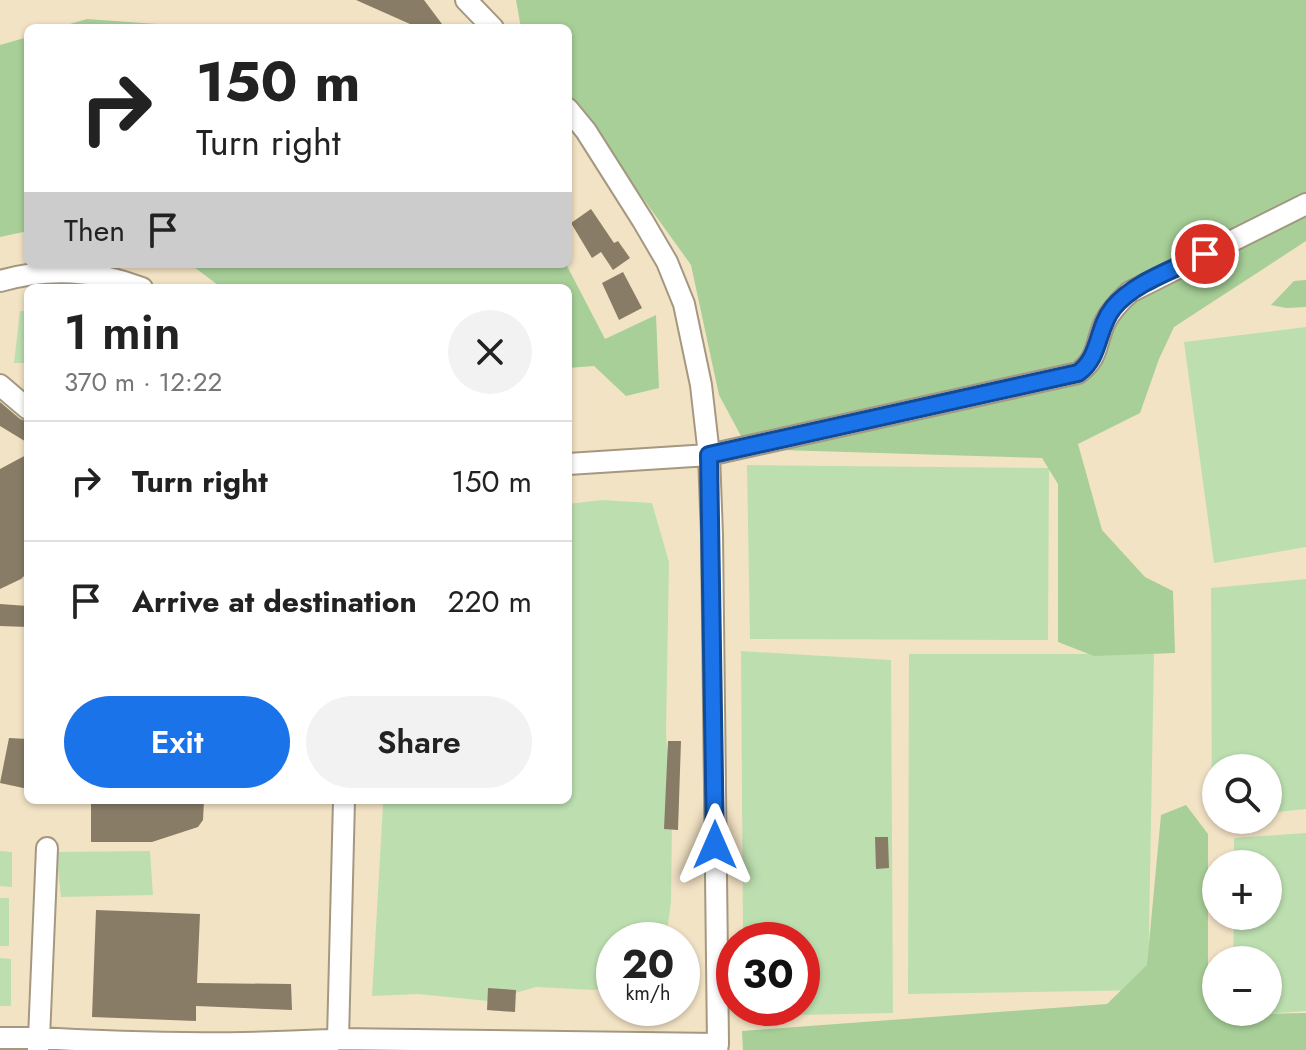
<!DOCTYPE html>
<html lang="en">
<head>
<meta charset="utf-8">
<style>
  body { margin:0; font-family:Jost,sans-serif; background:#f2f2f2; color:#222; height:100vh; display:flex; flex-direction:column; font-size:30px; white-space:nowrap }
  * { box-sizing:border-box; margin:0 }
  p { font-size:26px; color:#767676 }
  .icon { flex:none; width:44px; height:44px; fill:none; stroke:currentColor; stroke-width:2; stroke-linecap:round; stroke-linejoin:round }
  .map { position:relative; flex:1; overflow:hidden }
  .details { position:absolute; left:24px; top:284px; width:548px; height:520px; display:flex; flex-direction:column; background:#fff; border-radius:12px; box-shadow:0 2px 6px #0004 }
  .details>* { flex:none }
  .top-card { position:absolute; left:24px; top:24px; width:548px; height:244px; border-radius:12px; box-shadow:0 2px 6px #0004; background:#fff; color:#222; overflow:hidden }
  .buttons { position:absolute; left:1202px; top:754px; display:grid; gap:16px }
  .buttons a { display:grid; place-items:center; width:80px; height:80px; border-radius:50%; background:#fff; box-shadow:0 2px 6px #0004; font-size:40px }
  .speed { position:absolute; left:596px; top:922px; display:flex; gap:16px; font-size:40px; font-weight:700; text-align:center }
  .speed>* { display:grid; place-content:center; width:104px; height:104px; border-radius:50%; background:#fff; box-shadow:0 2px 6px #0004; line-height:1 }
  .speed small { font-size:20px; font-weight:400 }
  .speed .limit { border:12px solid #d22; background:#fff; color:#111 }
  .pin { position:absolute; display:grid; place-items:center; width:68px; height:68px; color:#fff; margin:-34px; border:4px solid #fff; border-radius:50%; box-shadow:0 2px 8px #0007 }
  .me { position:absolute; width:88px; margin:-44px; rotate:0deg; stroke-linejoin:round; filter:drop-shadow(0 0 6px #0008) }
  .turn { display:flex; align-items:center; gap:28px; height:168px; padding:0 40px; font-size:36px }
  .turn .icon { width:104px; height:104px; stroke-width:2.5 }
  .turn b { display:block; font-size:56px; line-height:68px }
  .then { display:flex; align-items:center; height:76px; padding:0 40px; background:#0003; gap:16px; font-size:30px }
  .round { display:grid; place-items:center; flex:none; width:84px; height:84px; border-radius:42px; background:#f2f2f2 }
  .overview { display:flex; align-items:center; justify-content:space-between; height:136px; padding:0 40px }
  h1 { font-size:48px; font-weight:600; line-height:60px }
  .primary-button { display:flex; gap:16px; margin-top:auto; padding:16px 40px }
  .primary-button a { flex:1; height:92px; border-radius:48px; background:#1a73e8; color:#fff; font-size:32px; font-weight:600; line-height:92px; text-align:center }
  .primary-button a+a { background:#f2f2f2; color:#222 }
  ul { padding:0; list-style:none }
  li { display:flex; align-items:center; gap:24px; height:120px; padding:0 40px; border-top:2px solid #e0e0e0 }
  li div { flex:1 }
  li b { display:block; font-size:30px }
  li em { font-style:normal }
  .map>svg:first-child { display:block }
</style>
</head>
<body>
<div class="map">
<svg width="1306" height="1050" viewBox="0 0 1306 1050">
  <rect width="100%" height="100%" fill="#fbeed6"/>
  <!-- built -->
  <path fill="#f3e3c5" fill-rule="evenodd" d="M 0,0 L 1306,0 L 1306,1050 L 0,1050 ZM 28,28 L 568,28 L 568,264 L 28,264 ZM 28,288 L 568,288 L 568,800 L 28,800 ZM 1216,768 L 1268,768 L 1268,820 L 1216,820 ZM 1216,864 L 1268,864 L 1268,916 L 1216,916 ZM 614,940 L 682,940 L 682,1008 L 614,1008 ZM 734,940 L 802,940 L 802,1008 L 734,1008 ZM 1216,960 L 1268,960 L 1268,1012 L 1216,1012 Z"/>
  <!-- green -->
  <path fill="#bddfb0" d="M 20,311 L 28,311 L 28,363 L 14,363 Z
    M 1306,327 L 1306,547 L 1214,563 L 1184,342 Z
    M 747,465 L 1049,468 L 1048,640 L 750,639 Z
    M 602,500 L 652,503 L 669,562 L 666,733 L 672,822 L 671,902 L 666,940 L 614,940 L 614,986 L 594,990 L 536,987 L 488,1001 L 418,994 L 372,996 L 383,805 L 378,800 L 568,800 L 568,504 Z
    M 1306,579 L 1306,809 L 1268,813 L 1268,768 L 1216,768 L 1216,818 L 1212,819 L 1211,588 Z
    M 741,651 L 891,660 L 893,1013 L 744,1016 L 743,1008 L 802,1008 L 802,940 L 743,940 Z
    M 909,654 L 1154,654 L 1148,990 L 908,994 Z
    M 1306,833 L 1306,1011 L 1233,1016 L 1233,1012 L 1268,1012 L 1268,960 L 1233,960 L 1234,916 L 1268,916 L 1268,864 L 1234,864 L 1234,838 Z
    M 0,851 L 12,852 L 12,887 L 0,886 Z
    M 150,851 L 153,895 L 61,897 L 56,852 Z
    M 0,898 L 9,898 L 9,946 L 0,946 Z
    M 0,958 L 11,959 L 11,1006 L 0,1006 Z"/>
  <!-- forest -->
  <path fill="#a7cf97" d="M 516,0 L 1306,0 L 1306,241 L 1174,327 L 1159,359 L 1140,413 L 1078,444 L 1102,530 L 1145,577 L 1173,591 L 1175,653 L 1094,656 L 1058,642 L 1058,484 L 1042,458 L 781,450 L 741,436 L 719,395 L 691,265 L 568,94 L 568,28 L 521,28 Z
    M 87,19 L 213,28 L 56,28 Z
    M 28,37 L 28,231 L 0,237 L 0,45 Z
    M 190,264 L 566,264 L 605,339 L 656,315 L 659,388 L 626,396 L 594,366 L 568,368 L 568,288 L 222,288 Z
    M 1306,280 L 1306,307 L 1286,308 L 1271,305 L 1294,281 Z
    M 1186,805 L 1208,834 L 1208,977 L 1216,998 L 1216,1012 L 1221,1012 L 1223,1015 L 1306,1013 L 1306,1050 L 743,1050 L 742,1031 L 1107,1004 L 1147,965 L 1161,815 Z"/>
  <!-- building -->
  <path fill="#887c66" d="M 356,0 L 424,0 L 445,28 L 413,28 L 410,24 Z
    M 591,209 L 614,243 L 618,241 L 630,258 L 613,270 L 601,252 L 592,258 L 571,223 Z
    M 623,272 L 642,308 L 619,320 L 602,283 Z
    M 0,402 L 20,419 L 28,422 L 28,443 L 0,426 Z
    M 28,454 L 28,572 L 21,579 L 0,589 L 0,469 Z
    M 0,604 L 28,606 L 28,627 L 0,626 Z
    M 9,738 L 28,739 L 28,789 L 0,783 Z
    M 668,741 L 681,741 L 678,830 L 664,829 Z
    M 91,800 L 204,800 L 203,820 L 198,827 L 152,842 L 91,842 Z
    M 875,837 L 888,837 L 889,868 L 876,869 Z
    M 96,910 L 200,914 L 197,983 L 291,984 L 292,1010 L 196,1006 L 196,1021 L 92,1017 Z
    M 488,988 L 516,990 L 515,1012 L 487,1010 Z"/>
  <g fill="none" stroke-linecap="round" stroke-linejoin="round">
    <!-- minor casing -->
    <g stroke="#a49881" stroke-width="24">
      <path id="minor" d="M 466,0 L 493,28
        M 568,109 L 586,131 L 643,221 L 667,262 L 684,304 L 701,385 L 709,455 L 712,535 L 718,1044
        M 0,281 C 50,267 94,270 142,288
        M 0,385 L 28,409
        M 568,464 L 709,455 L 1078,373 C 1099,358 1095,344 1105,322 C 1111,310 1120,301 1130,292 L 1306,204
        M 0,1038 L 39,1038 L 47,848
        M 338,1039 L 344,800
        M 38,1050 L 39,1038 C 136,1044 232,1045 329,1040
        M 328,1050 L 329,1040 L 338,1039 L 718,1044 L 717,1050"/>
    </g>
    <!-- minor -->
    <use href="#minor" stroke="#fff" stroke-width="20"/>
  </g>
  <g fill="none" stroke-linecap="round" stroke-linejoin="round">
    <!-- route casing -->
    <g stroke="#114b97" stroke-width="20">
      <path id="route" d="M 715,845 L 709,455 L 1078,373 C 1101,357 1096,329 1113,308 C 1134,282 1176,269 1205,254"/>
    </g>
    <!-- route -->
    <use href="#route" stroke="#1a73e8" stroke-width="14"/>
  </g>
</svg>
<div class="buttons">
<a><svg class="icon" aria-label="search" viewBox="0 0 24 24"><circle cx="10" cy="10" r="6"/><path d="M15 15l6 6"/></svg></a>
<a>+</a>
<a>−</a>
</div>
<div class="speed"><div>20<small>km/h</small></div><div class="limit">30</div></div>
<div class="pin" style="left:1205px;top:254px;background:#d93025"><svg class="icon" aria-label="arrive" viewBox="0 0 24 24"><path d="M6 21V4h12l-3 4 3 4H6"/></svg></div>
<svg class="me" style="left:715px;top:845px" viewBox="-20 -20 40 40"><path d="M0-17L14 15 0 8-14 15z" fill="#1a73e8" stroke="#fff" stroke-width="4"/></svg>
<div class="top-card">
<div class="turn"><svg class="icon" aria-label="right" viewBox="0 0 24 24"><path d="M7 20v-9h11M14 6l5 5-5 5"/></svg><div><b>150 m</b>Turn right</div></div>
<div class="then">Then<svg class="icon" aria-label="arrive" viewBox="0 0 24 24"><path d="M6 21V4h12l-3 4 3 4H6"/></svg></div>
</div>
<section class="details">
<div class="overview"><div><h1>1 min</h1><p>370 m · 12:22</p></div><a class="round"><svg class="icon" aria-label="close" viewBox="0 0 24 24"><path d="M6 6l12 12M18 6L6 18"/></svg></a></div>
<ul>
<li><svg class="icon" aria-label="right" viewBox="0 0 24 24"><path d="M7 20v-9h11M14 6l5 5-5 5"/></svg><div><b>Turn right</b></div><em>150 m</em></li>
<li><svg class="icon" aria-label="arrive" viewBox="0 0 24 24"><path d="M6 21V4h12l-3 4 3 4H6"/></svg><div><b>Arrive at destination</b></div><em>220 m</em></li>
</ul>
<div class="primary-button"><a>Exit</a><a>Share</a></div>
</section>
</div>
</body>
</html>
